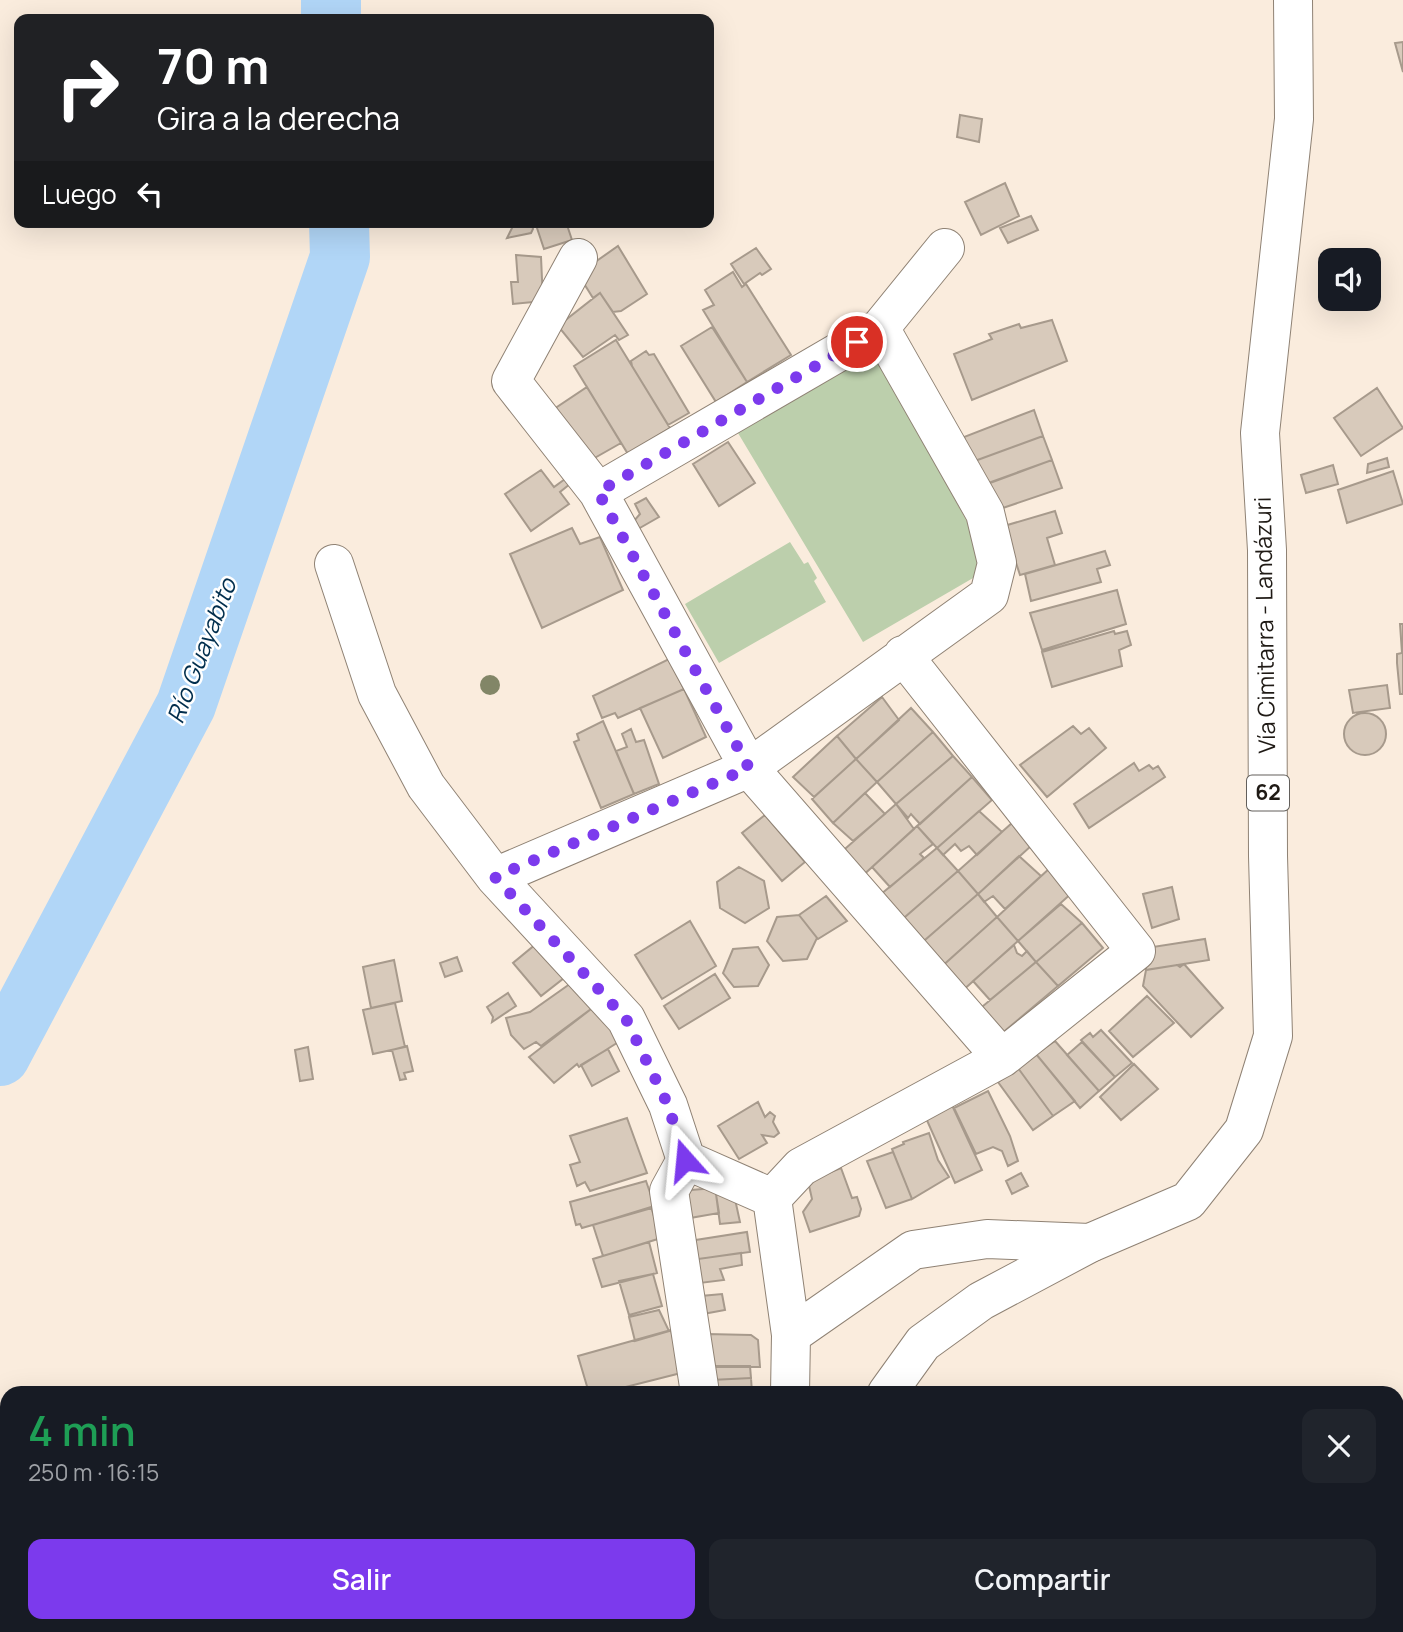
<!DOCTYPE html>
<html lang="es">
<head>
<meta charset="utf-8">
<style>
  body { margin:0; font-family:Manrope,sans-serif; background:#20242c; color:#f1f3f6; height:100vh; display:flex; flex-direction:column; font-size:26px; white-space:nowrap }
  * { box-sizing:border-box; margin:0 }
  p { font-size:23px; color:#9ea1a6 }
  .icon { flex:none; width:38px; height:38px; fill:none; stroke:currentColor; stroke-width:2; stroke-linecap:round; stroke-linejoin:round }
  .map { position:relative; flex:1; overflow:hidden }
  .sheet { position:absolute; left:0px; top:1386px; width:1404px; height:247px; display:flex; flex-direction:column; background:#171b24; border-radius:21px 21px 0 0; box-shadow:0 7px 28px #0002 }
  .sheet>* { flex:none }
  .top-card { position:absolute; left:14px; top:14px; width:700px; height:214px; border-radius:14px; box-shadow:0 7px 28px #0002; background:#202124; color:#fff; overflow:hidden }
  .tools { position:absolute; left:1318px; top:248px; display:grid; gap:14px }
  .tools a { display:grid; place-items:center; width:63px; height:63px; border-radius:14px; background:#171b24; box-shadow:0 7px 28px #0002; font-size:35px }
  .pin { position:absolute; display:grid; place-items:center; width:60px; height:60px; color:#fff; margin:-30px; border:4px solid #fff; border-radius:50%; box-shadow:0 2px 7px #0007 }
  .me { position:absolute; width:77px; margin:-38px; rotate:342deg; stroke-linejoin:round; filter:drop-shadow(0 0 5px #0008) }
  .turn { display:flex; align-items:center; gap:24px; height:147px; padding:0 28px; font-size:32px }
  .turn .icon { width:91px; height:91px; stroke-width:2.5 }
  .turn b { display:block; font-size:49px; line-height:60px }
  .then { display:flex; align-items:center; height:66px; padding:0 28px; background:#0003; gap:14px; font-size:26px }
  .round { display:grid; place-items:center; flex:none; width:74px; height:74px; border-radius:14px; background:#20242c }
  .overview { display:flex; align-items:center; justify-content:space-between; height:119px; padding:0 28px }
  h1 { font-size:42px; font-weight:600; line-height:52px; color:#1e9e55 }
  .cta { display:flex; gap:14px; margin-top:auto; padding:14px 28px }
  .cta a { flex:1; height:80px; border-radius:14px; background:#7c3aed; color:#fff; font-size:28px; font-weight:600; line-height:80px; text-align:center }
  .cta a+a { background:#20242c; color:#f1f3f6 }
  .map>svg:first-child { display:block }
</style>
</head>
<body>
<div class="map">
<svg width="1403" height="1632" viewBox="0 0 1403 1632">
  <rect width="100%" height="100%" fill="#faecdd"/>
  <!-- green -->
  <path fill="#bccfac" d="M 873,350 L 992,567 L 863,642 L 735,428 Z
    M 790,542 L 804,564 L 808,562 L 817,578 L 814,581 L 826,602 L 719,663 L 685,604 Z"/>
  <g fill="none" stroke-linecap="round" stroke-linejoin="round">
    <!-- river -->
    <path stroke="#b1d6f7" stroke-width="60" d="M 331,0 L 331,19
      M 0,1056 L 186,705 L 340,257 L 339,222"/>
  </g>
  <!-- building -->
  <path fill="#d8cabb" stroke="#a79a8c" stroke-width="2" d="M 1403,42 L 1403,72 L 1395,43 Z
    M 960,115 L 982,119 L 979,142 L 957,137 Z
    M 1005,183 L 1019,216 L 981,235 L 965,202 Z
    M 1031,216 L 1038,230 L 1008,243 L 1000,228 Z
    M 496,222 L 531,222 L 533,229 L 531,233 L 507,238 L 513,226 L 497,227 Z
    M 535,222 L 566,222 L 572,240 L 544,249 Z
    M 618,246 L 647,294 L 621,311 L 613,312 L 600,293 L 593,298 L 578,274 Z
    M 756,248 L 771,269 L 762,275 L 760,273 L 744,284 L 731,264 Z
    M 516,255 L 541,257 L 543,301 L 513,304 L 511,282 L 518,282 Z
    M 733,272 L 742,287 L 746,284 L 791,355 L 747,382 L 703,310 L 714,305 L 705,290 Z
    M 600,293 L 628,335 L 619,340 L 615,335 L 583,357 L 558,326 Z
    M 1052,320 L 1067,361 L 972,400 L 954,354 L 992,339 L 989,334 L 1019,324 L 1021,328 Z
    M 712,327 L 747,382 L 716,402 L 681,346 Z
    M 616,340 L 670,428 L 628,454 L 574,366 Z
    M 646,351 L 649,355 L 654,354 L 689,413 L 668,425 L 632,366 L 631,361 Z
    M 587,387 L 621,443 L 591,460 L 554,409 Z
    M 1377,388 L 1403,428 L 1361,456 L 1334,418 Z
    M 1034,410 L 1043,436 L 972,462 L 964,437 Z
    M 1043,436 L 1052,460 L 982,486 L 972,462 Z
    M 728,442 L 755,483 L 719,506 L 693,464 Z
    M 1387,458 L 1389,467 L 1367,473 L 1368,464 Z
    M 1052,460 L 1062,488 L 997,510 L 988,483 Z
    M 1333,465 L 1338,484 L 1306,493 L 1301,475 Z
    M 541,470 L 554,487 L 565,479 L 570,484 L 560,492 L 569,504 L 531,531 L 505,494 Z
    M 1393,471 L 1403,504 L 1347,523 L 1338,490 Z
    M 646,498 L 659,517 L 638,529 L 633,522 L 640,514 L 635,504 Z
    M 1055,511 L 1062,533 L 1047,538 L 1055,565 L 1020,575 L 1004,526 Z
    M 572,528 L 580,544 L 600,537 L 623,590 L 542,628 L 510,554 Z
    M 1105,551 L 1110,565 L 1097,569 L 1101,582 L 1031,601 L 1025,574 Z
    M 1117,590 L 1126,624 L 1042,650 L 1030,613 Z
    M 1400,624 L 1403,624 L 1403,694 L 1400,694 L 1397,663 L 1397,654 L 1402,653 Z
    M 1114,631 L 1115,634 L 1127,631 L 1131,645 L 1119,650 L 1122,666 L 1052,687 L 1042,652 Z
    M 669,659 L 684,689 L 618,718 L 615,713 L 602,718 L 593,696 Z
    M 1387,685 L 1390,708 L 1353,713 L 1349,690 Z
    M 684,689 L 706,737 L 663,758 L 640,708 Z
    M 882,697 L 899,720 L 856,759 L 837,736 Z
    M 911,708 L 933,732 L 877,782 L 856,759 Z
    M1344 734a21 21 0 1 1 42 0a21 21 0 1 1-42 0Z
    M 603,721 L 634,794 L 601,808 L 574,742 L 579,740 L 577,734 Z
    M 1073,726 L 1081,734 L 1089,728 L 1106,748 L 1047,797 L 1020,765 Z
    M 631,729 L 636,742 L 644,740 L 659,784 L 634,794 L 616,751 L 627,747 L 622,734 Z
    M 933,732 L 953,756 L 896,804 L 877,782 Z
    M 837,736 L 856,759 L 814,797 L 793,777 Z
    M 953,756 L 972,777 L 920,824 L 911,814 L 908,818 L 896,804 Z
    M 856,759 L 877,782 L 833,823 L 812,799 Z
    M 1134,763 L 1139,771 L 1149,765 L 1153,769 L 1158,766 L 1165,777 L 1089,828 L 1074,804 Z
    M 972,777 L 992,800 L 937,848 L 917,826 Z
    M 865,793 L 885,814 L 853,841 L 833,823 Z
    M 896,804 L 914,829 L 860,878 L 838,855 Z
    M 979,811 L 1002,832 L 977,855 L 969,846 L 961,851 L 955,844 L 943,855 L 937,848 Z
    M 765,815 L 805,862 L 782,881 L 742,833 Z
    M 1012,823 L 1031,846 L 978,894 L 958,871 Z
    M 917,826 L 933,844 L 920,854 L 924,858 L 890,887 L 872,867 Z
    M 937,848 L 958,871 L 898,923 L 875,899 Z
    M 1019,856 L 1041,876 L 1005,909 L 993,896 L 984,902 L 978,894 Z
    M 739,867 L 764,881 L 769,908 L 745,923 L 720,908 L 717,882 Z
    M 1051,867 L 1073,892 L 1018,941 L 997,917 Z
    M 958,871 L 978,894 L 918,946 L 898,923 Z
    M 1172,887 L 1179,919 L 1152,928 L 1143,894 Z
    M 978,894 L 997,917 L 940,968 L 918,946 Z
    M 826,896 L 847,921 L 818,939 L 799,915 Z
    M 1061,904 L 1082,923 L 1036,962 L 1018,941 Z
    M 799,915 L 817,938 L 807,959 L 783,961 L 767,941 L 777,917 Z
    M 997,917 L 1018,941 L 961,992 L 940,968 Z
    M 690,921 L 716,966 L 662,999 L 635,955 Z
    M 1082,923 L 1103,948 L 1058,986 L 1036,962 Z
    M 1205,939 L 1209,960 L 1146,970 L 1146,948 Z
    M 536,944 L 564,978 L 541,996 L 513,963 Z
    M 1014,945 L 1017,953 L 1022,956 L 1027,951 L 1036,962 L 990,1000 L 973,981 Z
    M 758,947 L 769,965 L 758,986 L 734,987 L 723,973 L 733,949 Z
    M 457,957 L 462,971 L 445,977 L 440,963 Z
    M 394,960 L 402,1001 L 371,1008 L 363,967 Z
    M 1036,962 L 1058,986 L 1000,1035 L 977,1011 Z
    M 1184,964 L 1223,1008 L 1191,1037 L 1143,986 L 1146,970 L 1177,965 L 1180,967 Z
    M 715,974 L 730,998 L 679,1029 L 664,1006 Z
    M 574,981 L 595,1006 L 541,1046 L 536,1042 L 524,1049 L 511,1035 L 506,1018 L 530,1012 Z
    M 508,993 L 516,1006 L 492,1022 L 493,1017 L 487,1007 Z
    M 1147,996 L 1174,1023 L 1133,1057 L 1109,1031 Z
    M 395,1003 L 405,1047 L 373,1054 L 363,1010 Z
    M 595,1006 L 620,1041 L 579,1067 L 577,1064 L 554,1083 L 529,1057 Z
    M 1101,1030 L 1132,1063 L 1115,1077 L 1081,1040 L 1090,1033 L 1093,1037 Z
    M 1055,1041 L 1099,1091 L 1080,1108 L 1036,1054 Z
    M 1082,1042 L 1115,1077 L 1099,1091 L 1067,1055 Z
    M 407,1046 L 413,1071 L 404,1073 L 406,1079 L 400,1080 L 392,1050 Z
    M 308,1047 L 313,1079 L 300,1081 L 295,1050 Z
    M 608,1049 L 619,1071 L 592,1086 L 581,1065 Z
    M 1036,1054 L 1075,1101 L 1053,1116 L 1018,1068 Z
    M 1134,1064 L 1158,1089 L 1121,1120 L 1100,1097 Z
    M 1018,1068 L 1053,1116 L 1033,1130 L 998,1082 Z
    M 988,1091 L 1010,1136 L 1018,1161 L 1008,1166 L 1002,1151 L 993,1147 L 976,1154 L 954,1108 Z
    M 758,1102 L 765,1117 L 770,1112 L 775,1116 L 773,1122 L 779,1133 L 774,1137 L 762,1135 L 767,1143 L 739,1159 L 718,1126 Z
    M 951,1103 L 982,1170 L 955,1183 L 925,1116 Z
    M 627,1118 L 647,1173 L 590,1191 L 585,1182 L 577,1186 L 570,1165 L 580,1162 L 570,1136 Z
    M 929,1133 L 938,1160 L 949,1177 L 912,1199 L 892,1149 L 904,1144 L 903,1142 Z
    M 893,1152 L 912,1199 L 886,1208 L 867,1161 Z
    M 841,1168 L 852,1198 L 857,1197 L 861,1209 L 859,1216 L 810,1232 L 803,1212 L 812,1199 L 808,1181 Z
    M 1021,1173 L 1028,1186 L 1012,1194 L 1006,1181 Z
    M 646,1181 L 655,1207 L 582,1228 L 580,1224 L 576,1225 L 570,1202 Z
    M 715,1188 L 719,1213 L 690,1218 L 687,1197 L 691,1190 Z
    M 733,1190 L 740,1222 L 720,1224 L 716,1194 Z
    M 651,1207 L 661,1238 L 603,1256 L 593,1225 Z
    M 747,1232 L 750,1252 L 698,1259 L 683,1242 Z
    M 649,1242 L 657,1273 L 602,1287 L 593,1259 Z
    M 741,1253 L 742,1265 L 720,1269 L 724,1280 L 700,1283 L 698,1259 Z
    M 653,1274 L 662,1306 L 629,1315 L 619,1281 Z
    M 722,1294 L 725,1310 L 703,1314 L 701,1296 Z
    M 659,1310 L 669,1331 L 635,1341 L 629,1317 Z
    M 671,1330 L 681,1373 L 602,1393 L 589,1393 L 578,1356 Z
    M 707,1334 L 751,1335 L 758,1340 L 760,1367 L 708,1367 Z
    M 710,1366 L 750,1366 L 751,1378 L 711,1380 Z
    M 751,1378 L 752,1393 L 712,1393 L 711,1380 Z"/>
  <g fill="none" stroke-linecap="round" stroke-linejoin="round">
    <!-- minor casing -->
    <g stroke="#8f8274" stroke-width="40">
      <path id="minor" d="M 578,258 L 511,381 L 598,492 L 749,768 L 1002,1058
        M 598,492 L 880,328 L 945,248
        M 334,564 L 377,694 L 426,786 L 495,877 L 626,1019 L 668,1105 L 686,1160 L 669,1191 L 700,1393
        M 495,877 L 749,768 L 989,595 L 997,563 L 985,513 L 880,328
        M 686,1160 L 772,1198
        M 791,1335 L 772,1198 L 801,1167 L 1002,1058 L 1136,951 L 903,655
        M 790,1393 L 791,1335 L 913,1250 L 987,1239 L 1090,1243
        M 812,1626 L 818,1632"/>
    </g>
    <!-- major casing -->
    <g stroke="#8f8274" stroke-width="40">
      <path id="major" d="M 887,1393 L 923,1343 L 981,1301 L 1090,1243 L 1188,1201 L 1244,1130 L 1273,1036 L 1268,856 L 1267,550 L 1260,433 L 1294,119 L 1293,0
        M 837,1626 L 838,1632"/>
    </g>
    <!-- minor -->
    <use href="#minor" stroke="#fff" stroke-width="38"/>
    <!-- major -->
    <use href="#major" stroke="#fff" stroke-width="38"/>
  </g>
  <!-- trees -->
  <circle fill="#828667" cx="490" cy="685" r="10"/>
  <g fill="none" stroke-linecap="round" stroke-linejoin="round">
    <!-- route -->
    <path stroke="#7c3aed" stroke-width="12" stroke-dasharray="0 21.6" d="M 685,1160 L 668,1105 L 626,1019 L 495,877 L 749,768 L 598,492 L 857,342"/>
  </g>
  <g text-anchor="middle" stroke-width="5" stroke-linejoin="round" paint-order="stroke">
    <!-- shield labels -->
    <rect fill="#fff" stroke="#625f5b" stroke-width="2" x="1247" y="775.5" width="42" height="35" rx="5"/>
    <g font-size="21" font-weight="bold" fill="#1f1a15">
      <text x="1268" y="800">62</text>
    </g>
    <!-- street labels -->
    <g font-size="23" fill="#1f1a15" stroke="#fff">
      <text transform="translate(1265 625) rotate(-91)" y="8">Vía Cimitarra - Landázuri</text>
    </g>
    <!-- water labels -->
    <g font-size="24" font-style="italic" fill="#012e4d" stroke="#fff">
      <text transform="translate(202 651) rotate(-69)" y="8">Río Guayabito</text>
    </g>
  </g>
</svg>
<div class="tools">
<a><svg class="icon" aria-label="sound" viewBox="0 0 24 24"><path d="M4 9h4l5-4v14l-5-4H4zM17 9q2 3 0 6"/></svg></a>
</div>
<div class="pin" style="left:857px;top:342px;background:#d93025"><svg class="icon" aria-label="arrive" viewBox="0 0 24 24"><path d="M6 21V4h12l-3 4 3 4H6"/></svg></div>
<svg class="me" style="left:685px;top:1160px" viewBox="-20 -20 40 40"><path d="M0-17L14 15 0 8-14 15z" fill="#7c3aed" stroke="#fff" stroke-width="4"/></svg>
<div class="top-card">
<div class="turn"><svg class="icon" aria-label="right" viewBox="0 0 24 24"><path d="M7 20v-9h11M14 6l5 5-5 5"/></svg><div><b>70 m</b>Gira a la derecha</div></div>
<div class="then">Luego<svg class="icon" aria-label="left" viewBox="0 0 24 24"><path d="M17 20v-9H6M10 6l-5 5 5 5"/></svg></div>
</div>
<section class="sheet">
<div class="overview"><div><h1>4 min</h1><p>250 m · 16:15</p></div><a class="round"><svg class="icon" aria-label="close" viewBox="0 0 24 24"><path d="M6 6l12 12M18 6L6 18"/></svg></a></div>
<div class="cta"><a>Salir</a><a>Compartir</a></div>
</section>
</div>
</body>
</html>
